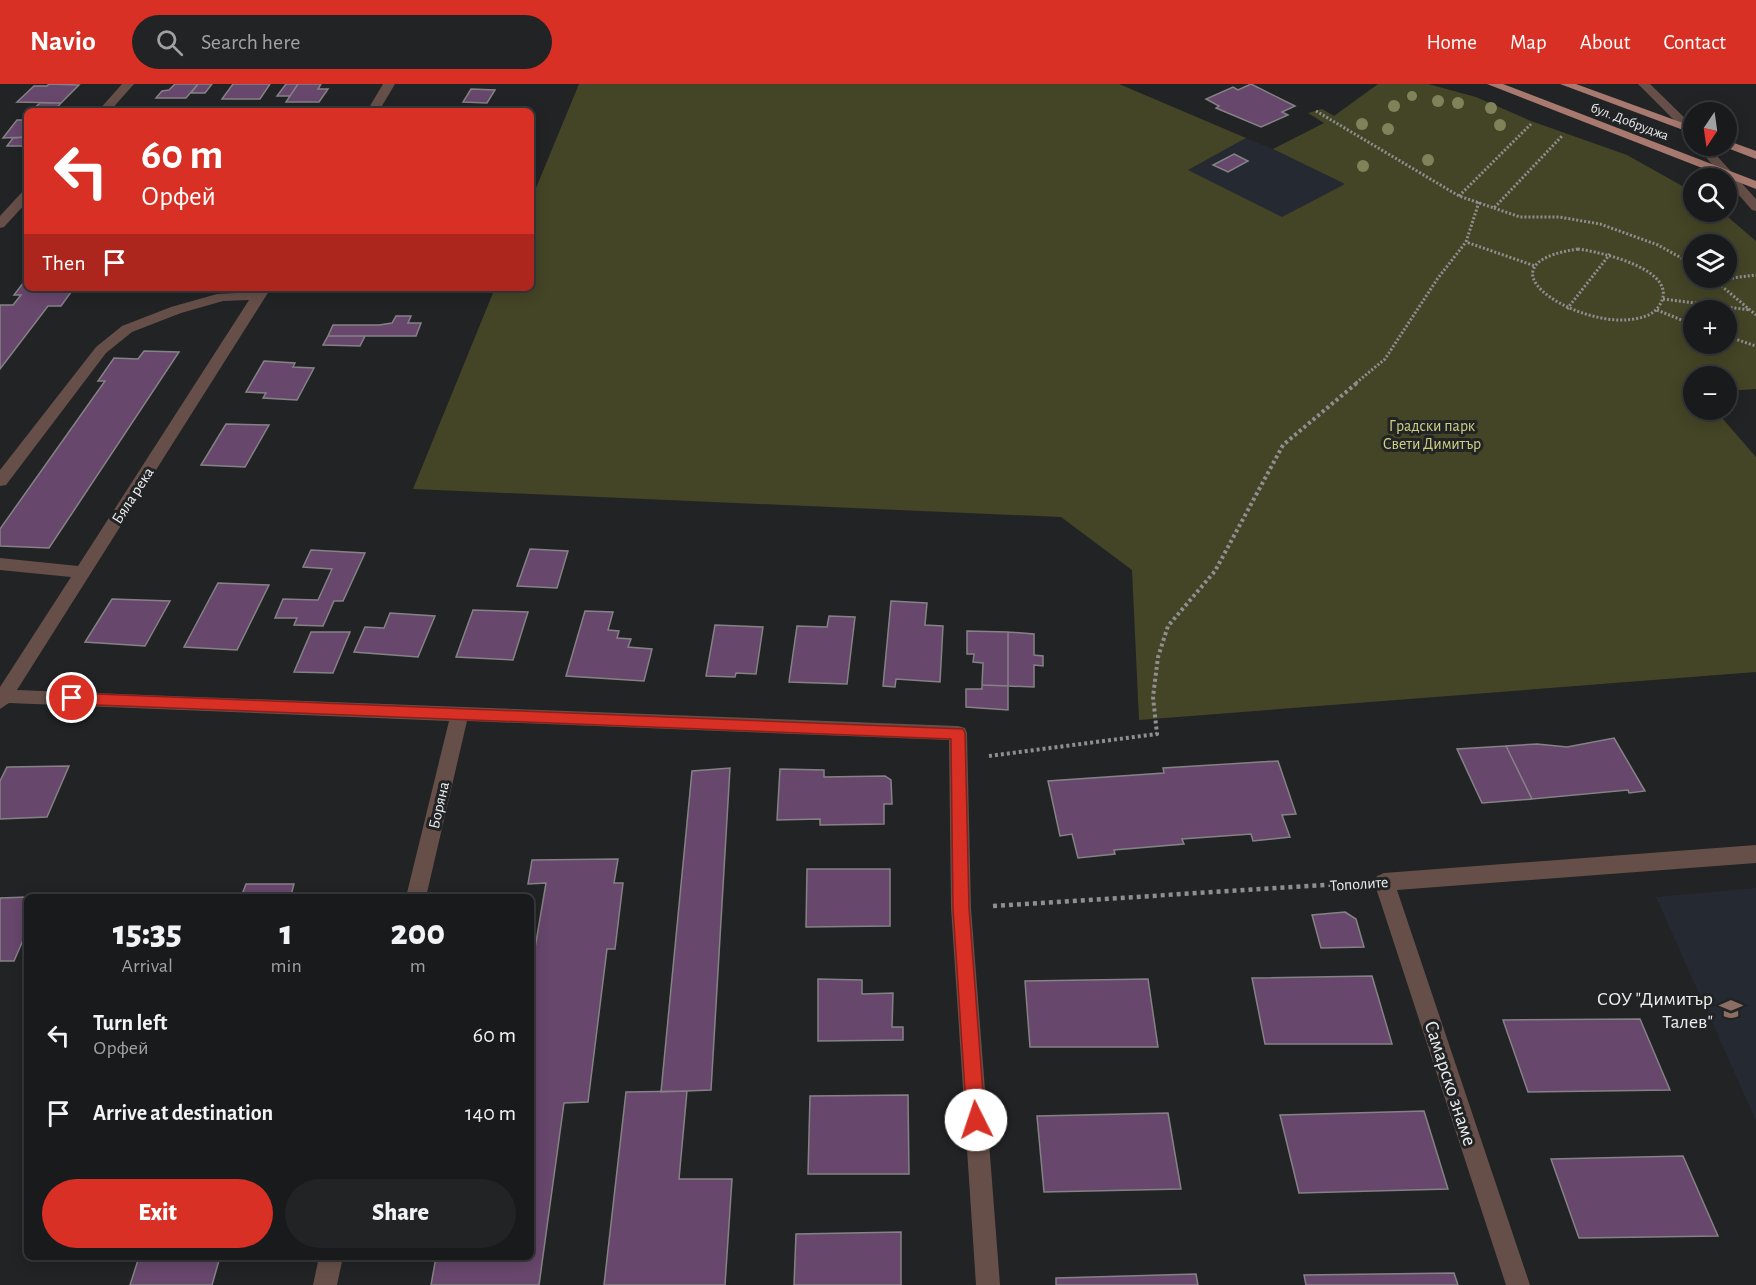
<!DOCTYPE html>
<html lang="en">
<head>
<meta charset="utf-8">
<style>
  body { margin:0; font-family:"Alegreya Sans",sans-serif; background:#222325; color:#f1f3f6; height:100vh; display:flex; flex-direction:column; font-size:22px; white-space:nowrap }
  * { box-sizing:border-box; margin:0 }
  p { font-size:20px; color:#9fa1a3 }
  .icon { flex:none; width:33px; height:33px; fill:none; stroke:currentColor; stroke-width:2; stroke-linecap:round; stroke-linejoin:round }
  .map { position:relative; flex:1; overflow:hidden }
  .drawer { position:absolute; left:24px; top:810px; width:510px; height:366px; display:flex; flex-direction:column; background:#191a1c; border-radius:9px; box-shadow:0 3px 15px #0003,0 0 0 2px #37383b }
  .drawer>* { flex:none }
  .top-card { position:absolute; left:24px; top:24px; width:510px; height:183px; border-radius:9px; box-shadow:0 3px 15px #0003,0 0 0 2px #37383b; background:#d93025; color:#fff; overflow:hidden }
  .needle { width:39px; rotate:193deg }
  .buttons { position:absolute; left:1683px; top:18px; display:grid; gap:12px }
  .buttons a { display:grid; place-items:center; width:54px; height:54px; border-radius:50%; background:#191a1c; box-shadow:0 3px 15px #0003,0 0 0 2px #37383b; font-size:30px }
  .pin { position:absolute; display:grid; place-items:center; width:51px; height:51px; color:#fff; margin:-26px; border:3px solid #fff; border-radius:50%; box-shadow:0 2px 6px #0007 }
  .me { position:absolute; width:66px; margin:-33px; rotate:356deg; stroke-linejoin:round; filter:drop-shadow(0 0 4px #0008) }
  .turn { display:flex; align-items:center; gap:21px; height:126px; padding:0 18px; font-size:27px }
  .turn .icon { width:78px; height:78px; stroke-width:2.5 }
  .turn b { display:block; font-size:42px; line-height:51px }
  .then { display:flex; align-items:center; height:57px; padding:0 18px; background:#0003; gap:12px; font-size:22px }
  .eta { display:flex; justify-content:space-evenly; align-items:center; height:102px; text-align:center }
  .eta b { font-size:36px; font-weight:800; line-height:42px }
  .cta { display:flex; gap:12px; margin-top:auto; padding:12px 18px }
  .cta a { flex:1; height:69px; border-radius:36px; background:#d93025; color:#fff; font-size:24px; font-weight:800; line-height:69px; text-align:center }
  .cta a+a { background:#222325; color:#f1f3f6 }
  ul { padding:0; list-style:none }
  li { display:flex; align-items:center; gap:18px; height:78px; padding:0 18px }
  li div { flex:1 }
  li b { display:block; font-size:22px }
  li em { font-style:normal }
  header { display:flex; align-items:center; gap:36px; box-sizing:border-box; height:84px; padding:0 30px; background:#d93025; color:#fff }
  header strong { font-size:28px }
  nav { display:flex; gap:33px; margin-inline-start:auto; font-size:21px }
  .search { width:420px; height:54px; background:#222325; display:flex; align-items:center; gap:15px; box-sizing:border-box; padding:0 21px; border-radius:33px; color:#9fa1a3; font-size:22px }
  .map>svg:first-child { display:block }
</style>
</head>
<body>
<header>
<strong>Navio</strong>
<div class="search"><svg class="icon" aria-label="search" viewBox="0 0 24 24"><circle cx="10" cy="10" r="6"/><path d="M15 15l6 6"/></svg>Search here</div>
<nav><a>Home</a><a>Map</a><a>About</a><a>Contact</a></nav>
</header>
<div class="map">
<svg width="1756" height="1201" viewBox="0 0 1756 1201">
  <rect width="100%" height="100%" fill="#212325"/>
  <!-- built -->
  <path fill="#252a32" d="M 1246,54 L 1273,65 L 1345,100 L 1283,134 L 1188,86 Z
    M 1756,804 L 1756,1037 L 1656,813 Z"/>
  <!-- green -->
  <path fill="#444526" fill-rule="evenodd" d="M 579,0 L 1119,0 L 1246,54 L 1188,86 L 1282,133 L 1345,100 L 1273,65 L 1324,39 L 1308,29 L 1322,25 L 1334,32 L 1378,0 L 1428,0 L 1476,13 L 1531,37 L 1627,71 L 1693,108 L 1694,128 L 1722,128 L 1756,157 L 1756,305 L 1727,307 L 1726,292 L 1694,292 L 1694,326 L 1715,326 L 1756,373 L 1756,588 L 1139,636 L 1132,486 L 1061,433 L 413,405 L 495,204 L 531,204 L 531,116 ZM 1726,160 L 1726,194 L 1694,194 L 1694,160 ZM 1694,226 L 1726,226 L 1726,260 L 1694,260 Z"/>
  <!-- building -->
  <path fill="#67476c" stroke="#858285" stroke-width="1.5" d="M 49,0 L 79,1 L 61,19 L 17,18 L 34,2 L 47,2 Z
    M 175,0 L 198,0 L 186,14 L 156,14 L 162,7 L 169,6 Z
    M 198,0 L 212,0 L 205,9 L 191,9 Z
    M 233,0 L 270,0 L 260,15 L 222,15 Z
    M 286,0 L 298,0 L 290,12 L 277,12 Z
    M 298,0 L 321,0 L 318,5 L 328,5 L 319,18 L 286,18 Z
    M 1251,0 L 1295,22 L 1282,28 L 1288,31 L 1261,43 L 1216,24 L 1219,22 L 1206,15 L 1233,3 L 1238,6 Z
    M 471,5 L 495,6 L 487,19 L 463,18 Z
    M 40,19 L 61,19 L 54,27 L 31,27 Z
    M 17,36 L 27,36 L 27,53 L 3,54 Z
    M 27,53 L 27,62 L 7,62 L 13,54 Z
    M 1234,70 L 1248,77 L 1228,88 L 1213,81 Z
    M 27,194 L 27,204 L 74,204 L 61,222 L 48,222 L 0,285 L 0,221 L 13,221 L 21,211 L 14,211 Z
    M 396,232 L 411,232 L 408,239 L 421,239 L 416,252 L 328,252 L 333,241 L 379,241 L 392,239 Z
    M 328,252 L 365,252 L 360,262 L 323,261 Z
    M 144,267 L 179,268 L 49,464 L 0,462 L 0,445 L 105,297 L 98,297 L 114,274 L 138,275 Z
    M 264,277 L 295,279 L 293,283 L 314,284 L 297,316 L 263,314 L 266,309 L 246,308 Z
    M 226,340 L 269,341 L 245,383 L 201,381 Z
    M 530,465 L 568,467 L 557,504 L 517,502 Z
    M 311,466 L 365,469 L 343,517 L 334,517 L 323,542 L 294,541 L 297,534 L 275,534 L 283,515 L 318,516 L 332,485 L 303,483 Z
    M 218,499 L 269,501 L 237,566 L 184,563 Z
    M 112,515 L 170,517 L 145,562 L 85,558 Z
    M 891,517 L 927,519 L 925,541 L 943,542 L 940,598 L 896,595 L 895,603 L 883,602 Z
    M 473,526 L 528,528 L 513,576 L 456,573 Z
    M 585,527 L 613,528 L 608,546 L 619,547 L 617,554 L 631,555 L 628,563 L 652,565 L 644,597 L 566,592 Z
    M 390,529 L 435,532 L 418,573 L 354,568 L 365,543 L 384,544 Z
    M 829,532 L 855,533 L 847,600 L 789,598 L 797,542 L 827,543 Z
    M 715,541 L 763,543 L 756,590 L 736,589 L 735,593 L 706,592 Z
    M 967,547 L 1008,548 L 1008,602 L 982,601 L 983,579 L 973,578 L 974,570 L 967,570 Z
    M 311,548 L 350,548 L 333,589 L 294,588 Z
    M 1008,548 L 1034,550 L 1034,571 L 1043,572 L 1043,582 L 1034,581 L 1034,603 L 1008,602 Z
    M 982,601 L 1008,602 L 1008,626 L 966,623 L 966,605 L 982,605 Z
    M 1614,654 L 1645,707 L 1629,709 L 1628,706 L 1532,715 L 1506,662 L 1537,660 L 1567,663 Z
    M 1506,662 L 1532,715 L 1482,719 L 1457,665 Z
    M 1278,677 L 1296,730 L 1282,731 L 1290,753 L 1253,757 L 1251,750 L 1182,755 L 1184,760 L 1114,766 L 1115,770 L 1078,774 L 1072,750 L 1060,752 L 1048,697 L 1164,689 L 1163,684 Z
    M 69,682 L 47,733 L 0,735 L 0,697 L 7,683 Z
    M 730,684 L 711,1006 L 661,1008 L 692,687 Z
    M 780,685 L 824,686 L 824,693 L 885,692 L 891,696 L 892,720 L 884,720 L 884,740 L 820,741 L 820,735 L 777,736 Z
    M 618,775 L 614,799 L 623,799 L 615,865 L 607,865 L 588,1018 L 564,1019 L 539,1201 L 431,1201 L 436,1173 L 531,1173 L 531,864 L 535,864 L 546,799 L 528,800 L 532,776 Z
    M 807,785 L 890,785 L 890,842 L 806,843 Z
    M 246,800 L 294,800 L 291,811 L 318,811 L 318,813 L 241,813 Z
    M 27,813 L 27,847 L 14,877 L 0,877 L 0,814 Z
    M 1345,828 L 1356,835 L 1364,863 L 1321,864 L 1312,831 Z
    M 1372,892 L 1392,960 L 1265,960 L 1252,894 Z
    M 818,895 L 862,896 L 862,910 L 893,909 L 892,943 L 903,943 L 903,956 L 818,957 Z
    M 1148,895 L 1158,963 L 1030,963 L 1025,897 Z
    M 1640,935 L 1670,1006 L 1528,1008 L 1503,936 Z
    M 687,1007 L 679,1095 L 732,1095 L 725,1201 L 604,1201 L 626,1008 Z
    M 908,1011 L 909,1090 L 808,1090 L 810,1012 Z
    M 1424,1027 L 1448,1105 L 1299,1109 L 1280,1031 Z
    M 1168,1029 L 1181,1105 L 1044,1108 L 1037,1032 Z
    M 1683,1072 L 1718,1152 L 1579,1154 L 1551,1075 Z
    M 901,1148 L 901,1201 L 794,1201 L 796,1150 Z
    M 139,1173 L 220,1173 L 212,1201 L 130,1201 Z
    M 1454,1189 L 1458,1201 L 1306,1201 L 1304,1191 Z
    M 1196,1190 L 1198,1201 L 1056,1201 L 1056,1194 Z"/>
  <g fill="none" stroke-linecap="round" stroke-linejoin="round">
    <!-- path-far2 -->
    <path stroke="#8e8f91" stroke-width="3" stroke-dasharray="2 2" stroke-linecap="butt" d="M 1316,27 L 1459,112 L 1494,124 L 1562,52
      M 1459,112 L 1531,40
      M 1479,118 L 1466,158 L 1535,182
      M 1494,124 L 1520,133 L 1559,133 L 1600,140 L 1658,161 L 1694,181
      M 1578,165 C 1600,168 1683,186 1659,222 C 1652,233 1637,235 1626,236 C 1570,239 1476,180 1578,165 Z
      M 1712,194 L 1756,231
      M 1716,196 L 1756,191
      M 1663,215 L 1750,226
      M 1567,225 L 1610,170
      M 1657,226 L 1694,241
      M 1726,252 L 1756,262
      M 1356,299 L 1385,275 L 1438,194 L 1466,158"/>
    <!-- path-far1 -->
    <path stroke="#8e8f91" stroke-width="4" stroke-dasharray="3 3" stroke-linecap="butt" d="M 989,672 L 1157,650 L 1153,613 L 1158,573 L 1168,542 L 1215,487 L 1283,361 L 1358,298"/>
    <!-- path -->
    <path stroke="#8e8f91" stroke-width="4.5" stroke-dasharray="4 4" stroke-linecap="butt" d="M 993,822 L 1356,799"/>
    <!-- minor -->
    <path fill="#664f49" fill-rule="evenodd" d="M 122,0 L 134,0 L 110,27 L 98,27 Z
      M 383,0 L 395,0 L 379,27 L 367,27 Z
      M 1638,0 L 1650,0 L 1694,43 L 1694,53 L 1690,52 Z
      M 1696,62 L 1708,62 L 1756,115 L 1756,127 L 1752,126 Z
      M 27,106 L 27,118 L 4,143 L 0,144 L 0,132 L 23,107 Z
      M 257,204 L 271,204 L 17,606 L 958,642 L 965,644 L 967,649 L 971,824 L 1000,1201 L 976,1201 L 951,824 L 949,656 L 467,637 L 426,813 L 406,813 L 449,637 L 9,619 L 0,625 L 0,603 L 71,493 L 0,486 L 0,474 L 78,482 L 249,216 L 223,217 L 181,229 L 132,248 L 106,269 L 6,401 L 0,402 L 0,386 L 96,263 L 122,242 L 171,223 L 217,210 L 255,208 Z
      M 1756,761 L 1756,779 L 1397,806 L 1530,1201 L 1506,1201 L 1374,798 L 1377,792 L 1384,789 Z
      M 319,1173 L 343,1173 L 337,1201 L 313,1201 Z"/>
    <!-- major -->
    <path fill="#a87a6f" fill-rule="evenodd" d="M 1487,0 L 1503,0 L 1756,97 L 1756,105 Z
      M 1560,0 L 1576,0 L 1694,43 L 1694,50 Z
      M 1726,56 L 1756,67 L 1756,75 L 1722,62 L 1726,62 Z"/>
  </g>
  <!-- trees -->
  <g fill="#808359">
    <circle cx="1412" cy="12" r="5"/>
    <circle cx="1438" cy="17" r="6"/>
    <circle cx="1458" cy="19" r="6"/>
    <circle cx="1394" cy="22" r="6"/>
    <circle cx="1491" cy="24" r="6"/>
    <circle cx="1362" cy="40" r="6"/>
    <circle cx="1500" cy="41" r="6"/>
    <circle cx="1388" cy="45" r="6"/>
    <circle cx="1428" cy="76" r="6"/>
    <circle cx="1363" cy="82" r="6"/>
  </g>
  <!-- route -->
  <path fill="#d93025" stroke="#8d1f18" stroke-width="1.5" d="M 72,609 L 963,645 L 965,649 L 969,824 L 985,1036 L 982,1042 L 976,1045 L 970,1042 L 967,1036 L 953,824 L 951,655 L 72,620 L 65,614 Z"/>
  <!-- icons -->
  <defs>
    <g id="school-bare" transform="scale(1.8)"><path d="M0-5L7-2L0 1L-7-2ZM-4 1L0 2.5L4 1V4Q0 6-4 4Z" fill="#8d6e63" stroke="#212325" stroke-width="2.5" paint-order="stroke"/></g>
  </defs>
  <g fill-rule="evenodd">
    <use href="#school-bare" x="1731" y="925"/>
  </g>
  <g text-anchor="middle" stroke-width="6" stroke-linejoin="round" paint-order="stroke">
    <!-- far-street labels -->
    <g font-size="14" fill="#ecedef" stroke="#212325">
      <text transform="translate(1630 37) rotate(21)" y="5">бул. Добруджа</text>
    </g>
    <!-- park labels -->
    <g font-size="16" fill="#ced283" stroke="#212325">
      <text x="1432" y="347">Градски парк<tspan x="1432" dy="18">Свети Димитър</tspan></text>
    </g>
    <!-- street labels -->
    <g font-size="16" fill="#ecedef" stroke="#212325">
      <text transform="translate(132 411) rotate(-57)" y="6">Бяла река</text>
      <text transform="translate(438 721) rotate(-77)" y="6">Боряна</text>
      <text transform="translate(1359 799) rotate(-4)" y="6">Тополите</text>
    </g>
    <!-- near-poi labels -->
    <g font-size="20" fill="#ecedef" stroke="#212325" text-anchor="end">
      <text x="1713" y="921">СОУ "Димитър<tspan x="1713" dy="23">Талев"</tspan></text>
    </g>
    <!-- near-street labels -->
    <g font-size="20" fill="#ecedef" stroke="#212325">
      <text transform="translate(1451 999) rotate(72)" y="7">Самарско знаме</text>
    </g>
  </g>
</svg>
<div class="buttons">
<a><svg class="needle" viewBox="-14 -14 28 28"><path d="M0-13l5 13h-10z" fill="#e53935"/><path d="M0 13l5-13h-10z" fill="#9fa1a3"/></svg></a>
<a><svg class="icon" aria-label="search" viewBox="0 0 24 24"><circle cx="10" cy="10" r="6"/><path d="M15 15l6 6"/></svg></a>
<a><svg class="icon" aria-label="layers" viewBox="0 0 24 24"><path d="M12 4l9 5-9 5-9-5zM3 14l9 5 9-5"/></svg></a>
<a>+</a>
<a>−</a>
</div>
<div class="pin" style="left:72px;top:614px;background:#d93025"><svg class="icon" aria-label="arrive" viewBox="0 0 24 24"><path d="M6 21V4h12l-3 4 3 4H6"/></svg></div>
<svg class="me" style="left:976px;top:1036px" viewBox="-20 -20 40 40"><circle r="19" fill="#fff"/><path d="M0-13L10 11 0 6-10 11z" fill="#d93025"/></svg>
<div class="top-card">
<div class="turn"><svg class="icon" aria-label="left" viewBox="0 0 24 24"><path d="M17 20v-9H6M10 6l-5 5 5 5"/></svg><div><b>60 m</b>Орфей</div></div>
<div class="then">Then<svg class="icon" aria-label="arrive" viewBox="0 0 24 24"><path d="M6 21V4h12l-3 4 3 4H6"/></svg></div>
</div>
<section class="drawer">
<div class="eta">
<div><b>15:35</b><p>Arrival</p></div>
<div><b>1</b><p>min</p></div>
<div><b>200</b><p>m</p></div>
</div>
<ul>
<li><svg class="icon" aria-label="left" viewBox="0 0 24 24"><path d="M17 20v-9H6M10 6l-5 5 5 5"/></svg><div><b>Turn left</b><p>Орфей</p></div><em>60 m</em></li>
<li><svg class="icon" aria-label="arrive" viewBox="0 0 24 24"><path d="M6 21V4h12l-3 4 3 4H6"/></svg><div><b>Arrive at destination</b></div><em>140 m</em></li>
</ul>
<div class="cta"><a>Exit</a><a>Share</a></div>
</section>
</div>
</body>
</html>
